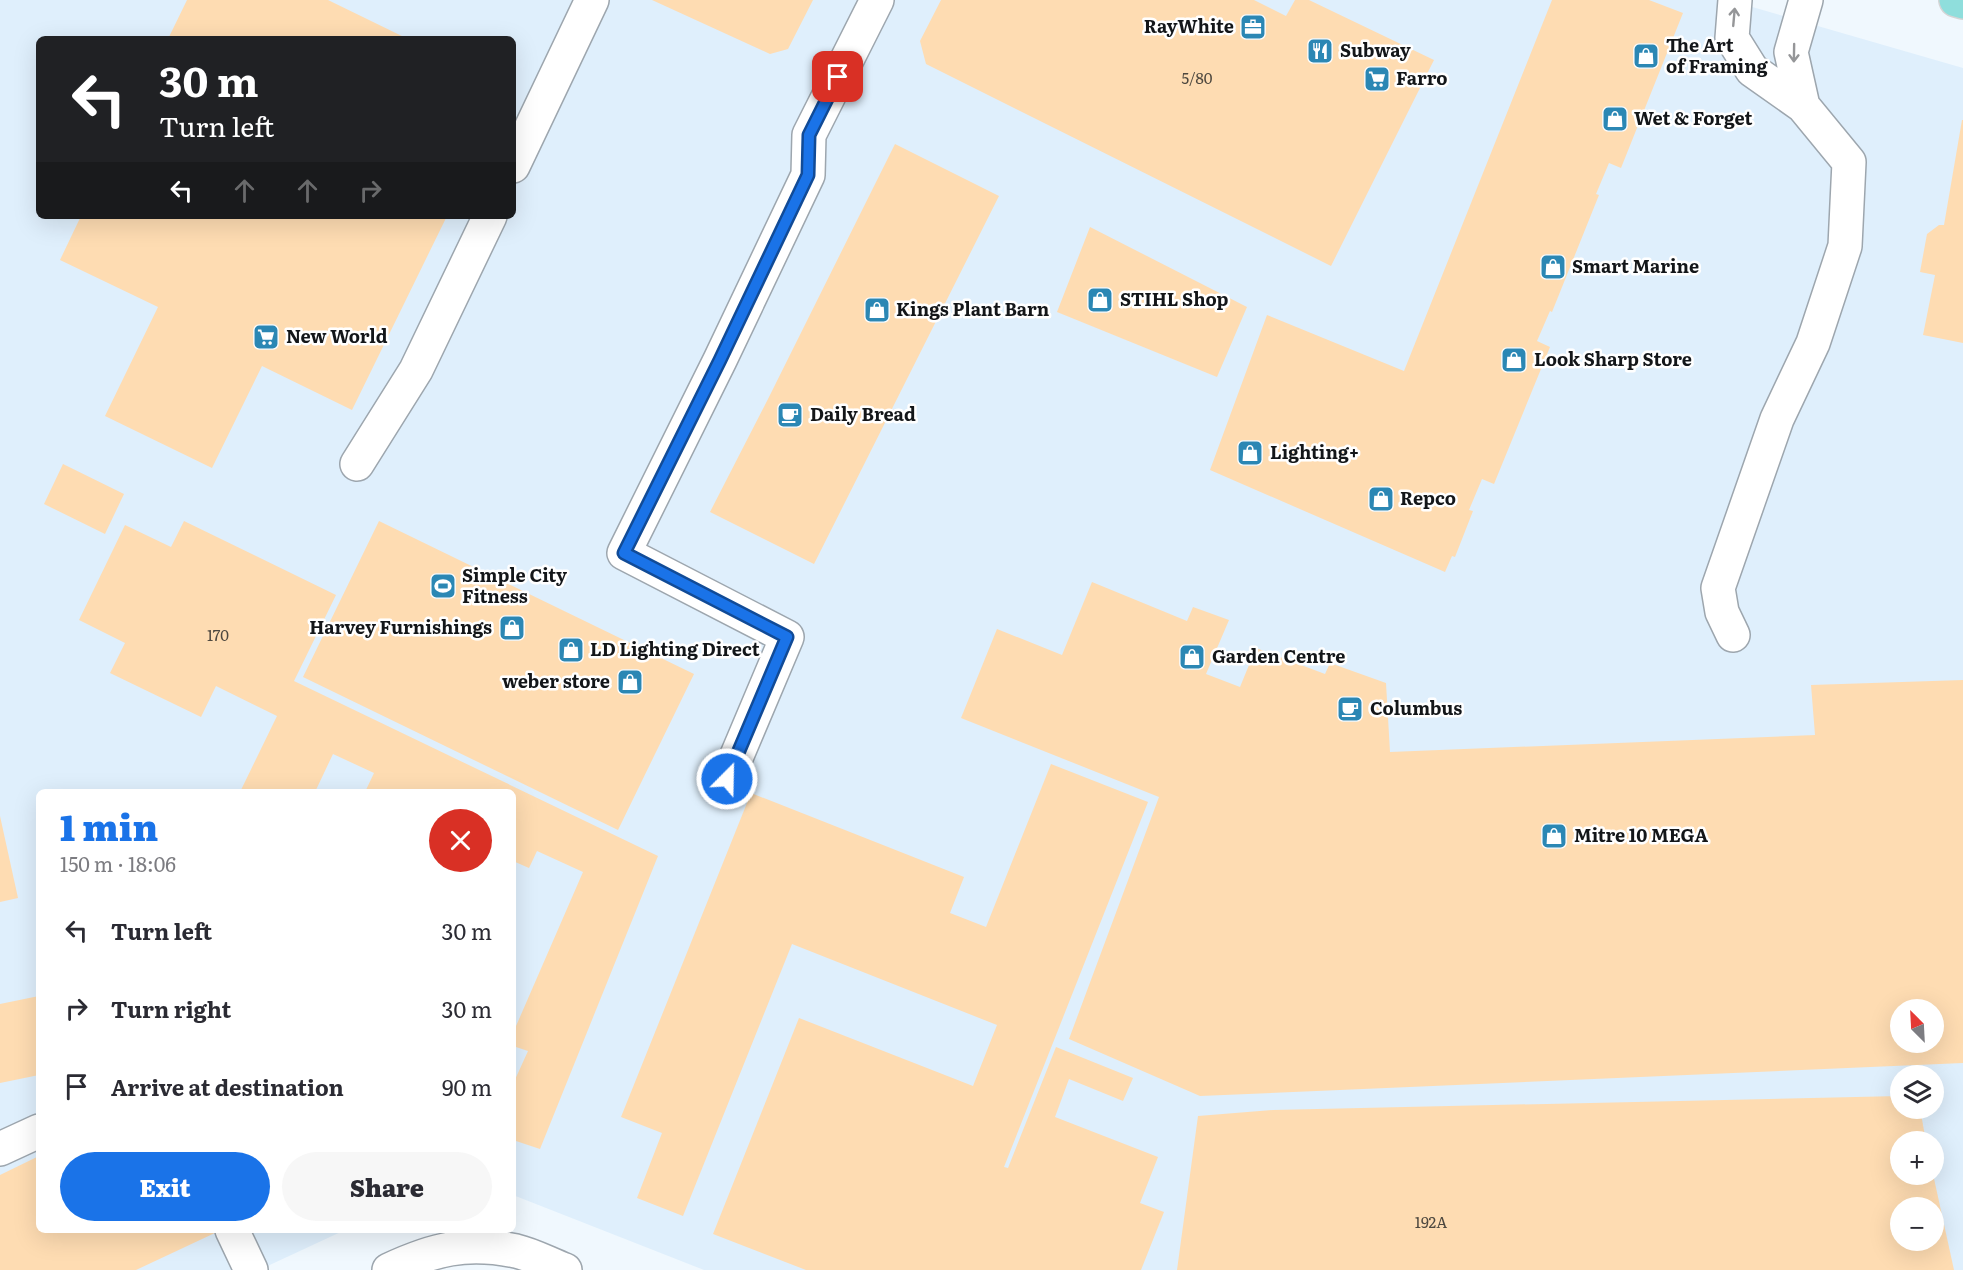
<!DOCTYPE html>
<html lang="en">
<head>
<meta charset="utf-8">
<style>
  body { margin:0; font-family:Literata,serif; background:#f7f7f7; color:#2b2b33; height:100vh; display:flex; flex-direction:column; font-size:22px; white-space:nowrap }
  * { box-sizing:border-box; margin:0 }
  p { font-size:20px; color:#7c7c81 }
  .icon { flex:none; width:33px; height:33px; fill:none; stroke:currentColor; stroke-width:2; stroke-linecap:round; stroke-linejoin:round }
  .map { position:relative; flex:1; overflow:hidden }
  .panel { position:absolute; left:36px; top:789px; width:480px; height:444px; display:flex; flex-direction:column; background:#fff; border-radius:9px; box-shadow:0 6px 24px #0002 }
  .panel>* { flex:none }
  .top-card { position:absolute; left:36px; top:36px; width:480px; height:183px; border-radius:9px; box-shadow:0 6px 24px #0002; background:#202124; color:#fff; overflow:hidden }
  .needle { width:39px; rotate:336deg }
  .tools { position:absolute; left:1890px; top:999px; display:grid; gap:12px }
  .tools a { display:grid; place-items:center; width:54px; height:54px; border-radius:50%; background:#fff; box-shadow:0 6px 24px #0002; font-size:30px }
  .pin { position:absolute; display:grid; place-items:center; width:51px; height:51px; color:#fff; margin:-26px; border-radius:12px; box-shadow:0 3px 9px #0006 }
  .me { position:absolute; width:66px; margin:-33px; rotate:23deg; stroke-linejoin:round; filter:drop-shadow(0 0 4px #0008) }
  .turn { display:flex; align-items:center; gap:21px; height:126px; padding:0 24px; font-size:27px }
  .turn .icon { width:78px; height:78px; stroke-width:2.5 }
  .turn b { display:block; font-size:42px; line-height:51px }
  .lanes { display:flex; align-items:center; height:57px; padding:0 24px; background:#0003; justify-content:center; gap:30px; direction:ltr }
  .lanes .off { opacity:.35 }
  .round { display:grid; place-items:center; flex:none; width:63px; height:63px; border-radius:32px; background:#f7f7f7 }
  .summary { display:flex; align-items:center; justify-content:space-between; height:102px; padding:0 24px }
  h1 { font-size:36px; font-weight:800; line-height:45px; color:#1a73e8 }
  .cta { display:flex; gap:12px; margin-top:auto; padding:12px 24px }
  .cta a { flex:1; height:69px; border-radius:36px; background:#1a73e8; color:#fff; font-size:24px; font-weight:800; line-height:69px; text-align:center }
  .cta a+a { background:#f7f7f7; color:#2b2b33 }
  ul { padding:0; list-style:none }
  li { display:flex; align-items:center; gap:18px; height:78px; padding:0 24px }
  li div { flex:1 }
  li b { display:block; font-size:22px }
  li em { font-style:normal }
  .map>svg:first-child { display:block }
</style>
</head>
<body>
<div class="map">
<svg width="1963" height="1270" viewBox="0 0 1963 1270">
  <rect width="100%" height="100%" fill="#f0f8fe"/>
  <!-- built -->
  <path fill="#dfeffc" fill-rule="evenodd" d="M 0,0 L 1728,0 L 1963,68 L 1963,1270 L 704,1270 L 513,1195 L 513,792 L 39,792 L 39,1230 L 345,1230 L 259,1270 L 0,1270 ZM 39,39 L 513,39 L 513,216 L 39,216 ZM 1900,1010 L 1934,1010 L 1934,1042 L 1900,1042 ZM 1900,1076 L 1934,1076 L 1934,1108 L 1900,1108 ZM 1900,1142 L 1934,1142 L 1934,1174 L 1900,1174 ZM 1900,1208 L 1934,1208 L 1934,1240 L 1900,1240 Z"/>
  <!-- building -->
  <path fill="#fedcb2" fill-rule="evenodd" d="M 187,0 L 328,0 L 408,39 L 168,39 Z
    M 652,0 L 813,0 L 788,49 L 770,54 Z
    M 941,0 L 1254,0 L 1286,16 L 1295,0 L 1309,0 L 1434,60 L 1331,266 L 926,64 L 920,41 Z
    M 1552,0 L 1649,0 L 1683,13 L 1621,168 L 1609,163 L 1596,194 L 1599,195 L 1552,312 L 1550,311 L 1537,341 L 1550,347 L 1494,484 L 1482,479 L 1469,510 L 1473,511 L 1455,557 L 1452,556 L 1445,572 L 1210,470 L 1267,315 L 1404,371 Z
    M 1962,120 L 1963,120 L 1963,343 L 1923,335 L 1935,275 L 1920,272 L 1927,234 L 1939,225 L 1944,225 Z
    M 895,144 L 999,196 L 814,564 L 710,512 L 769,397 Z
    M 81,216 L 447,216 L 352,410 L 262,366 L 212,468 L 105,416 L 158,307 L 60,260 Z
    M 1090,227 L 1247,307 L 1217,377 L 1057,312 Z
    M 63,464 L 124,494 L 105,534 L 44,504 Z
    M 184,521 L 336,595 L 294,681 L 658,856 L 540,1149 L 513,1140 L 513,1084 L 528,1051 L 513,1046 L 513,1033 L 583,872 L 537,851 L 529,868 L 513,861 L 513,792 L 365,792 L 374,773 L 333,754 L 315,792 L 240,792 L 277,716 L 216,686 L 201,717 L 110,673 L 125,643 L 79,620 L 125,525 L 171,547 Z
    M 379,521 L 694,674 L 618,830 L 303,677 Z
    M 1092,582 L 1187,621 L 1193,607 L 1229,620 L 1206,674 L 1240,687 L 1256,648 L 1325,674 L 1330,663 L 1386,683 L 1390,752 L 1815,735 L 1811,685 L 1963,680 L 1963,1063 L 1200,1096 L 1069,1039 L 1159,797 L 961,718 L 997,629 L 1062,655 ZM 1900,1010 L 1934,1010 L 1934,1042 L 1900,1042 Z
    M 1051,764 L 1148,802 L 1004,1167 L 1008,1168 L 1056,1047 L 1133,1078 L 1123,1101 L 1069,1079 L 1055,1117 L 1158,1157 L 1140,1203 L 1164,1212 L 1141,1270 L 806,1270 L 713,1234 L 799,1018 L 973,1086 L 997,1025 L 792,944 L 683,1216 L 637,1198 L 662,1133 L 621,1117 L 751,793 L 964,877 L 950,913 L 986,927 Z
    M 0,816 L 18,898 L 0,902 Z
    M 39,996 L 39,1075 L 0,1083 L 0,1004 Z
    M 1900,1096 L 1900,1108 L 1920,1108 L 1926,1142 L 1900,1142 L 1900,1174 L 1933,1174 L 1954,1270 L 1177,1270 L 1198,1116 L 1273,1110 ZM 1900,1208 L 1934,1208 L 1934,1240 L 1900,1240 Z
    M 39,1156 L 39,1230 L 216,1230 L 217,1232 L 136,1270 L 0,1270 L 0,1175 Z"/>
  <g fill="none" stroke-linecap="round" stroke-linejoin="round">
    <!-- minor casing -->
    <g stroke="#9da6ae" stroke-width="36">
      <path id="minor" d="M 1803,106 L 1791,52 L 1806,0
        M 513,166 L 592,0
        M 357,464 L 416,370 L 490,216
        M 1733,635 L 1722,612 L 1718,588 L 1777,419 L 1813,343 L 1845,246 L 1849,162 L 1803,106 L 1752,70 L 1732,38 L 1735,0
        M 727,779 L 787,637 L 624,553 L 720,360 L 808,175 L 809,135 L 877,0
        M 0,1149 L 39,1131
        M 232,1230 L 251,1270
        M 389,1270 C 434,1249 466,1241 516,1251 C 533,1255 549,1264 565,1270"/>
    </g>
    <!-- major casing -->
    <g stroke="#d5d5d6" stroke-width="36">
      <path id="major" d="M 1956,0 L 1963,2"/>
    </g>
    <!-- minor -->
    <use href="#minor" stroke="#fff" stroke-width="33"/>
    <!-- major -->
    <use href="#major" stroke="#8fdedc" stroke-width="33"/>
  </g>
  <!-- one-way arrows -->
  <defs><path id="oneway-shaft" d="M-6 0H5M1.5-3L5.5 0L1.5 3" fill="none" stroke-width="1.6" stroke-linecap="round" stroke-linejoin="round" transform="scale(1.5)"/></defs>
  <g stroke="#959698">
    <use href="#oneway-shaft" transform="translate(1734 17) rotate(-85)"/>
    <use href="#oneway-shaft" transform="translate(1794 53) rotate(91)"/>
  </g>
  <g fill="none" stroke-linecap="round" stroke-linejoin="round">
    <!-- route casing -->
    <g stroke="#114b97" stroke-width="15">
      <path id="route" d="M 727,779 L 787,637 L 624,553 L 720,360 L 808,175 L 809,135 L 838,77"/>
    </g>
    <!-- route -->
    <use href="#route" stroke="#1a73e8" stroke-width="10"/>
  </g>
  <!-- icons -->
  <defs>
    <g id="office-square" transform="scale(1.35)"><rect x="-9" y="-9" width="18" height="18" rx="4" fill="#2b87b4" stroke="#fff"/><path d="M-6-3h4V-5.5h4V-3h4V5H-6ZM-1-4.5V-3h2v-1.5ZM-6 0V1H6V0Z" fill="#fff"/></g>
    <g id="restaurant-square" transform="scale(1.35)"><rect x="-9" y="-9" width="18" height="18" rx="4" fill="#2b87b4" stroke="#fff"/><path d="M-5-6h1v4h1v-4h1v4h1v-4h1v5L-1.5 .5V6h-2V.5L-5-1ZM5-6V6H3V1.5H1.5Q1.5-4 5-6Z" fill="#fff"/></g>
    <g id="shop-square" transform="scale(1.35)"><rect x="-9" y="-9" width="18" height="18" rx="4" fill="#2b87b4" stroke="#fff"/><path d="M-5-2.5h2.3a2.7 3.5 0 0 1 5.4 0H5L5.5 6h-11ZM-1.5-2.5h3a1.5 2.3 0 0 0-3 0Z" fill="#fff"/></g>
    <g id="supermarket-square" transform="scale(1.35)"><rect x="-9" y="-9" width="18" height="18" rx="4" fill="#2b87b4" stroke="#fff"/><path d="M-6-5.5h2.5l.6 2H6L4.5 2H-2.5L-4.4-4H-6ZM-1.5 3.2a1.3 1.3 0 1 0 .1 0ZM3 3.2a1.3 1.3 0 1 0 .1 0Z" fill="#fff"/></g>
    <g id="cafe-square" transform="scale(1.35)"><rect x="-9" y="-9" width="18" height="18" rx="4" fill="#2b87b4" stroke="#fff"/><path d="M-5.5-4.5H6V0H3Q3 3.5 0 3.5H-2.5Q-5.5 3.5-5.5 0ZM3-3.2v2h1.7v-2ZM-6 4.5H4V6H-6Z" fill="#fff"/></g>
    <g id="stadium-square" transform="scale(1.35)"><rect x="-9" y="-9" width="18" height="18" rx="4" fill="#2b87b4" stroke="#fff"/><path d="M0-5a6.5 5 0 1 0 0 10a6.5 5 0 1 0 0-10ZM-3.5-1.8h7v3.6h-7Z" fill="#fff"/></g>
  </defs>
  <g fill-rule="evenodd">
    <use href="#office-square" x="1253" y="27"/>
    <use href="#restaurant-square" x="1320" y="51"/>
    <use href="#shop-square" x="1646" y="56"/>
    <use href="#supermarket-square" x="1377" y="79"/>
    <use href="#shop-square" x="1615" y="119"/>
    <use href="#shop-square" x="1553" y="267"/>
    <use href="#shop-square" x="1100" y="300"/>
    <use href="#shop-square" x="877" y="310"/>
    <use href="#supermarket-square" x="266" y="337"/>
    <use href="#shop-square" x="1514" y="360"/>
    <use href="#cafe-square" x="790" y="415"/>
    <use href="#shop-square" x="1250" y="453"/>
    <use href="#shop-square" x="1381" y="499"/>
    <use href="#stadium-square" x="443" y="586"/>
    <use href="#shop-square" x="512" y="628"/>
    <use href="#shop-square" x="571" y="650"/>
    <use href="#shop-square" x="1192" y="657"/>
    <use href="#shop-square" x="630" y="682"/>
    <use href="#cafe-square" x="1350" y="709"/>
    <use href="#shop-square" x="1554" y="836"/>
  </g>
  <g text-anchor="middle" stroke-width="5" stroke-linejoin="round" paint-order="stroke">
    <!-- number labels -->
    <g font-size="15" fill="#4e483f">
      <text x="1197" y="84">5/80</text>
      <text x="218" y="641">170</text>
      <text x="1431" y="1228">192A</text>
    </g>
    <!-- poi labels -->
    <g font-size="18" font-weight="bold" fill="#131619" stroke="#fff" text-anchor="start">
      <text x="1234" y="33" text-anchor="end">RayWhite</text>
      <text x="1666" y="52">The Art<tspan x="1666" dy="21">of Framing</tspan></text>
      <text x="1340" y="57">Subway</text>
      <text x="1396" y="85">Farro</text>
      <text x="1634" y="125">Wet &amp; Forget</text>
      <text x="1572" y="273">Smart Marine</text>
      <text x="1120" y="306">STIHL Shop</text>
      <text x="896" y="316">Kings Plant Barn</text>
      <text x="286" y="343">New World</text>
      <text x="1534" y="366">Look Sharp Store</text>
      <text x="810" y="421">Daily Bread</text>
      <text x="1270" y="459">Lighting+</text>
      <text x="1400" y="505">Repco</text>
      <text x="462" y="582">Simple City<tspan x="462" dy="21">Fitness</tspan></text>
      <text x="492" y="634" text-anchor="end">Harvey Furnishings</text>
      <text x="590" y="656">LD Lighting Direct</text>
      <text x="1212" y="663">Garden Centre</text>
      <text x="610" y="688" text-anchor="end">weber store</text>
      <text x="1370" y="715">Columbus</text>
      <text x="1574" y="842">Mitre 10 MEGA</text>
    </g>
  </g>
</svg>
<div class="tools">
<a><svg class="needle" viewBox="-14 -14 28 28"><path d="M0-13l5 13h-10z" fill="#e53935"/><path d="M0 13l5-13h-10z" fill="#7c7c81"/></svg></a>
<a><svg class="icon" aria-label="layers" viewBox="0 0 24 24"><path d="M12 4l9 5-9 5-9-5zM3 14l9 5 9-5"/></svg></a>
<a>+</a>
<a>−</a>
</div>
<div class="pin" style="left:838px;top:77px;background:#d93025"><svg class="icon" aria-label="arrive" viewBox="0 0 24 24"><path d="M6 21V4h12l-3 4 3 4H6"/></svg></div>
<svg class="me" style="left:727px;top:779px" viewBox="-20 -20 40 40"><circle r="17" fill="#1a73e8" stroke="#fff" stroke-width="3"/><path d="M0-11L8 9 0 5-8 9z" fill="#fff"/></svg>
<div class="top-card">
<div class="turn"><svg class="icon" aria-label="left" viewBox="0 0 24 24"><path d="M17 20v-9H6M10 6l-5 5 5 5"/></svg><div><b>30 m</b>Turn left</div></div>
<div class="lanes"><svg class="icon" aria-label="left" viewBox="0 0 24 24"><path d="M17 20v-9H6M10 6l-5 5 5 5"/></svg><svg class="icon off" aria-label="ahead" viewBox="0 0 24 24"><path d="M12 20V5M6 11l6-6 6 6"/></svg><svg class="icon off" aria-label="ahead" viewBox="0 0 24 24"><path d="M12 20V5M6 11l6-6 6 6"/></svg><svg class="icon off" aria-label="right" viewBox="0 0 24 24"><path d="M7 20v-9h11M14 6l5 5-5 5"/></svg></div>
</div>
<section class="panel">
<div class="summary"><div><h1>1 min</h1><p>150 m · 18:06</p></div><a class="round" style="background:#d93025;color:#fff"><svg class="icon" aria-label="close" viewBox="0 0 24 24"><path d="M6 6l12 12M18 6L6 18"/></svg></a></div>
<ul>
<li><svg class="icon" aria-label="left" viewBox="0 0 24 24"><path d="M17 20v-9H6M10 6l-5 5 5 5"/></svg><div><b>Turn left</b></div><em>30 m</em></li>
<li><svg class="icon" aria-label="right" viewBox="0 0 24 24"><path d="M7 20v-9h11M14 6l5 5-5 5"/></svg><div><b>Turn right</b></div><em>30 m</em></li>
<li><svg class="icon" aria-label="arrive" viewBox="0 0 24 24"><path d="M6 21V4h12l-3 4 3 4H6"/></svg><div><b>Arrive at destination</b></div><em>90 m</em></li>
</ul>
<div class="cta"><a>Exit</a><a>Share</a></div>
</section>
</div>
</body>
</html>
